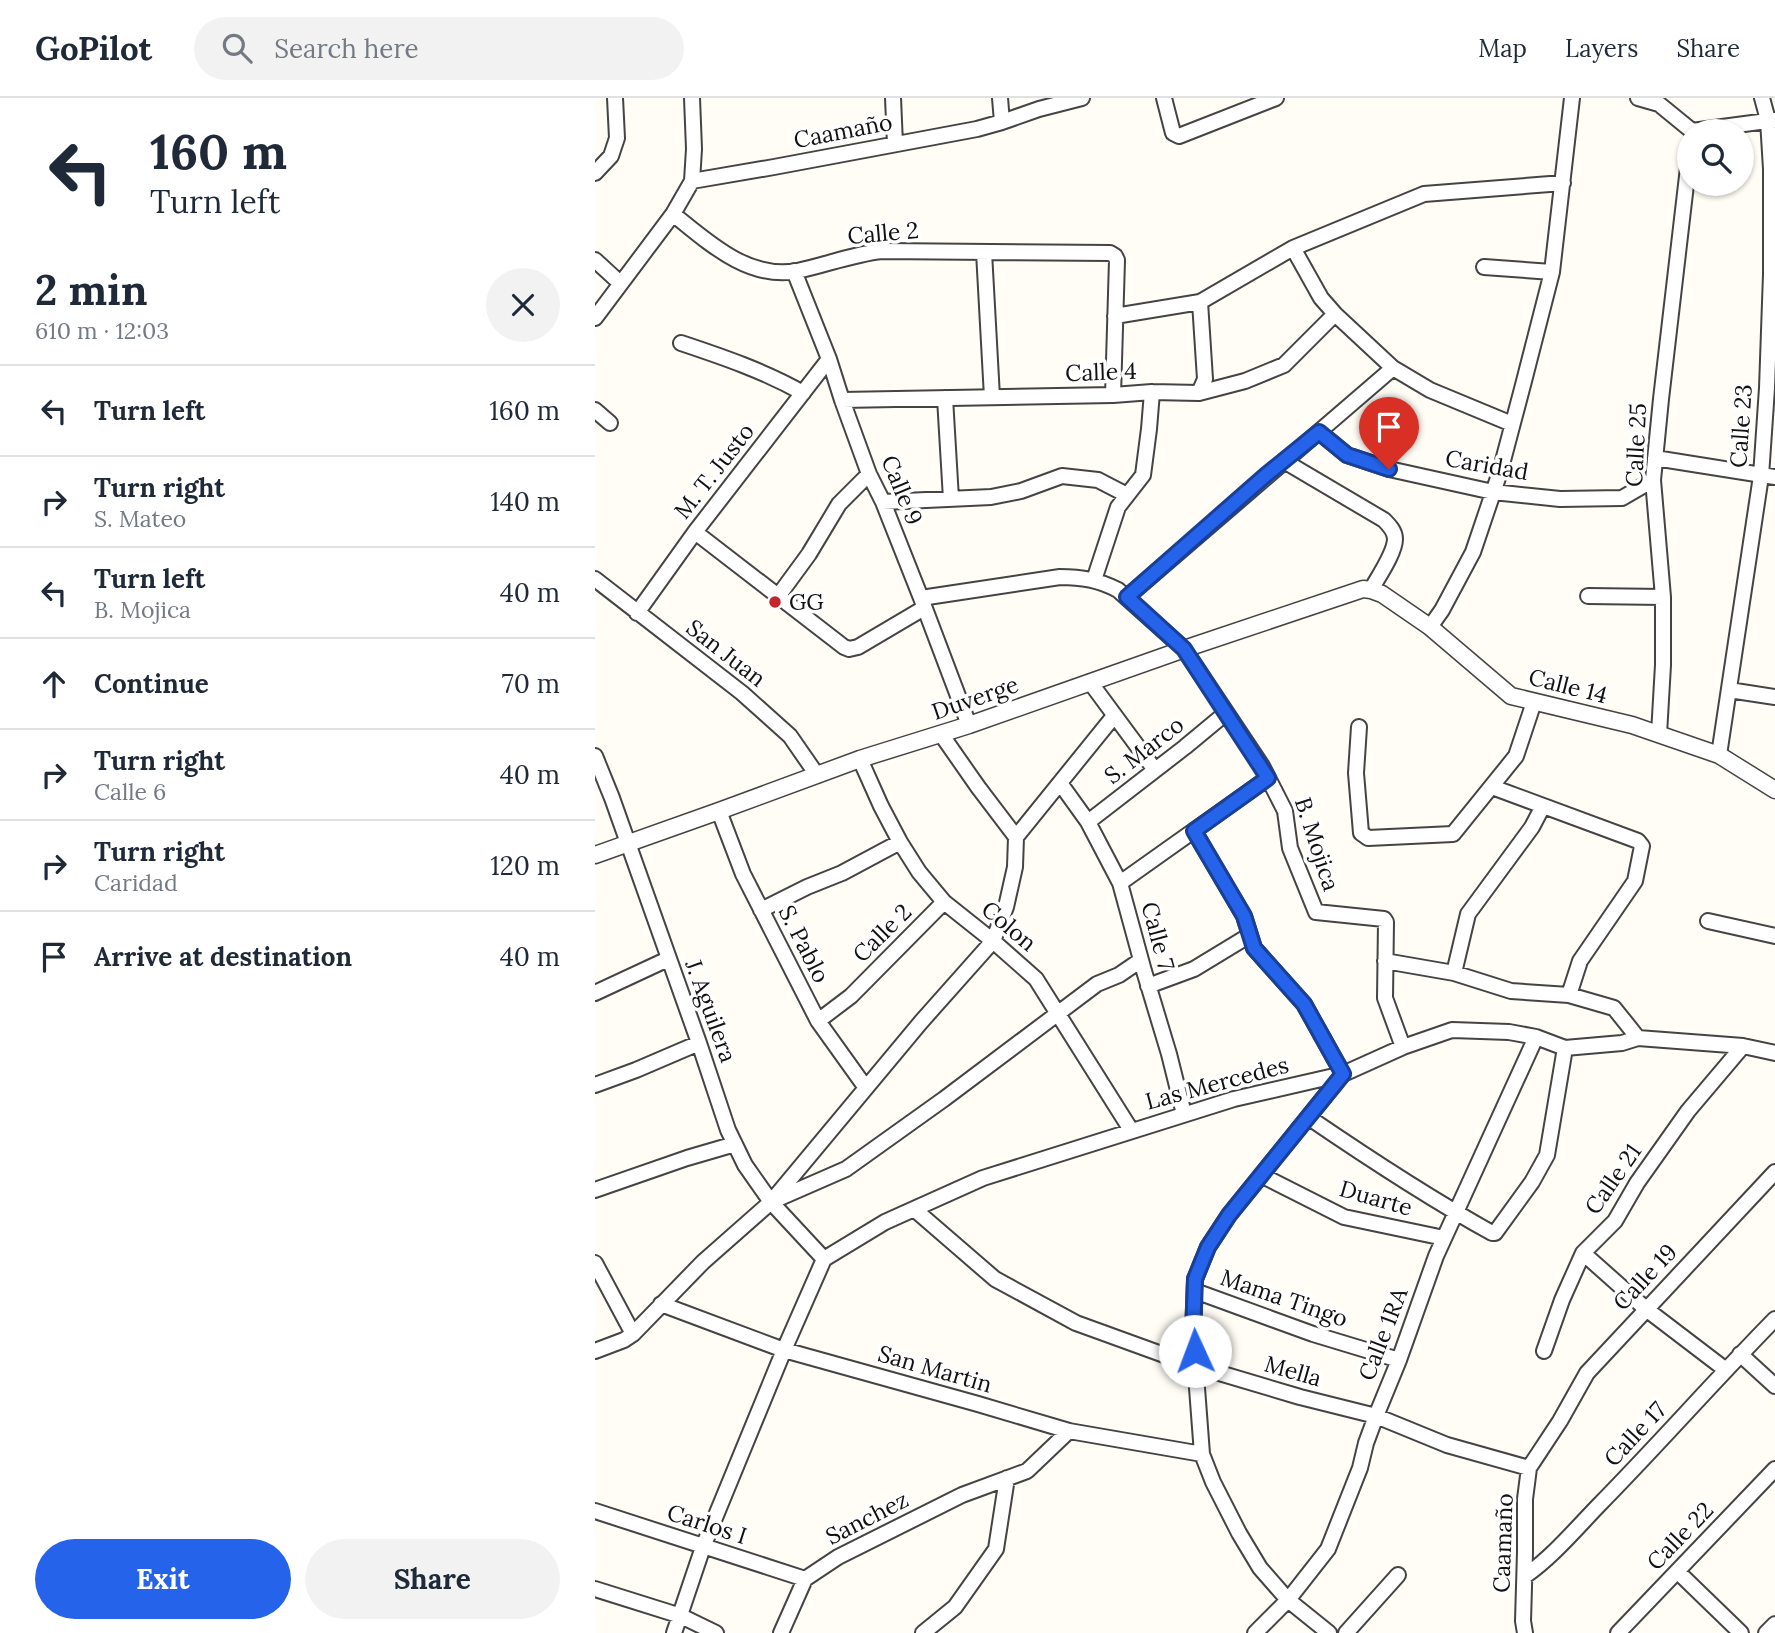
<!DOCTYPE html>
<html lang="en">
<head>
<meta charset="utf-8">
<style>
  body { margin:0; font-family:Lora,serif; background:#f2f2f3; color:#1f2937; height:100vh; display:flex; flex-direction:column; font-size:26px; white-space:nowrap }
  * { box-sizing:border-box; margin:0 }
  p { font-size:23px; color:#747a83 }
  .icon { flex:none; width:38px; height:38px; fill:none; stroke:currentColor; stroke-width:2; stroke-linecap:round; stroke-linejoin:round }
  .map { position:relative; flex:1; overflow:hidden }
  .panel { display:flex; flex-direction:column; background:#fff; width:595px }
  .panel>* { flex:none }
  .guide { background:#fff; color:#1f2937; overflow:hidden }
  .tools { position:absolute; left:1082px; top:21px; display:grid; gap:14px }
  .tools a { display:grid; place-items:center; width:77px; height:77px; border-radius:50%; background:#fff; box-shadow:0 2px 5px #0004; font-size:35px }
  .pin { position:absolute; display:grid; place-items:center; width:60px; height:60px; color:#fff; margin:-72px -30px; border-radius:50% 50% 50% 0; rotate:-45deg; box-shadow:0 0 7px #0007 }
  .pin .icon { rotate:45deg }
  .me { position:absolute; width:77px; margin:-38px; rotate:358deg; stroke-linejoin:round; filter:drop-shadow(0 0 5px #0008) }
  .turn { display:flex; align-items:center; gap:24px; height:147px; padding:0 35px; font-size:32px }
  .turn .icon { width:91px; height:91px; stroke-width:2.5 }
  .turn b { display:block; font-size:49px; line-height:60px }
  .round { display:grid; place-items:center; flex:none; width:74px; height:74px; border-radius:37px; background:#f2f2f3 }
  .summary { display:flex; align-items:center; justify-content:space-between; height:119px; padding:0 35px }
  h1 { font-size:42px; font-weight:800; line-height:52px }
  .button { display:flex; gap:14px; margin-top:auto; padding:14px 35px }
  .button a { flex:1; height:80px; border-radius:42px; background:#2563eb; color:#fff; font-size:28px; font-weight:800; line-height:80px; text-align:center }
  .button a+a { background:#f2f2f3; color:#1f2937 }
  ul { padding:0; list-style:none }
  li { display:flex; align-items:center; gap:21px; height:91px; padding:0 35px; border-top:2px solid #e0e1e3 }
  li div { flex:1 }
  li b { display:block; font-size:26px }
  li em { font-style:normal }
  header { display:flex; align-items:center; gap:42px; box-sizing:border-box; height:98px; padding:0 35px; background:#fff; border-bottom:2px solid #e0e1e3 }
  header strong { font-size:33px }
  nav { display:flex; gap:38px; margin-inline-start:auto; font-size:24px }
  .search { width:490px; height:63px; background:#f2f2f3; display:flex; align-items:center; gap:18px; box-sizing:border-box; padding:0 24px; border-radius:38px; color:#747a83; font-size:26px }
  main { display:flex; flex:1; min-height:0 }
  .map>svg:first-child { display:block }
</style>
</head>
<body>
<header>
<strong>GoPilot</strong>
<div class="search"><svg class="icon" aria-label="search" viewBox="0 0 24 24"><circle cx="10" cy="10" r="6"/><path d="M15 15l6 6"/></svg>Search here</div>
<nav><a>Map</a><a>Layers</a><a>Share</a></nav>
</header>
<main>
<section class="panel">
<div class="guide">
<div class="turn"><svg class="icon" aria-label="left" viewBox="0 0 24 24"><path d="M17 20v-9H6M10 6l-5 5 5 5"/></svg><div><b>160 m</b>Turn left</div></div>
</div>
<div class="summary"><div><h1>2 min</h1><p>610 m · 12:03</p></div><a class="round"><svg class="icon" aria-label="close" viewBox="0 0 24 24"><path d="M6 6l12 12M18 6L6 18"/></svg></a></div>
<ul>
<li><svg class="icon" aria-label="left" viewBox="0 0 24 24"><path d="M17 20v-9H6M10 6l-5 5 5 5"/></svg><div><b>Turn left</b></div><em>160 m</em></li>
<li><svg class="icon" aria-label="right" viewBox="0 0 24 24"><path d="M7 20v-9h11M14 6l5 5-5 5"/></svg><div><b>Turn right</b><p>S. Mateo</p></div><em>140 m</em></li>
<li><svg class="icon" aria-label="left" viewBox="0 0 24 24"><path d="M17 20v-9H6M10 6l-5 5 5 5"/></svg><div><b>Turn left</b><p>B. Mojica</p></div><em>40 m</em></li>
<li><svg class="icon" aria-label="ahead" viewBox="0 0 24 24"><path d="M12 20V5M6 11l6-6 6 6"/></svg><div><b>Continue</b></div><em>70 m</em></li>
<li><svg class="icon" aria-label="right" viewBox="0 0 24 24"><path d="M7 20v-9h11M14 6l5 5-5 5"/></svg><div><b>Turn right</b><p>Calle 6</p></div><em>40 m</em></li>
<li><svg class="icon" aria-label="right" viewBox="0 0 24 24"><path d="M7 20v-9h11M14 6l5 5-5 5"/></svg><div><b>Turn right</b><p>Caridad</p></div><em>120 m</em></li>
<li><svg class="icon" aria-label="arrive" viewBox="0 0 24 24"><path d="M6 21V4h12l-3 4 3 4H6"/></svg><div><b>Arrive at destination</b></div><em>40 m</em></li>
</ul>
<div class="button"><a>Exit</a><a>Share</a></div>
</section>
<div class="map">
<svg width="1180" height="1535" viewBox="0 0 1180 1535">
  <rect width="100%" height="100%" fill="#fffdf5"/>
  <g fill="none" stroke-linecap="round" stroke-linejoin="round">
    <!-- minor casing -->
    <g stroke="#444" stroke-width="18">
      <path id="minor" d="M 298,0 L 300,46
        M 405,0 L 407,24
        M 569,0 L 578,35 L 584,38 L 681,0
        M 1043,0 L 1064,6 L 1097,33 L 1180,22
        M 0,75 L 16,58 L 22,40 L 20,0
        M 97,83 L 179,69 L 382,31 L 407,24 L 444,11 L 487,0
        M 78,116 C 113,144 153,182 202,173 C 231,167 258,156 287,153 L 515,155 L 520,158 L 522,162 L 518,297
        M 698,150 L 726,200 L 740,216 L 798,270 L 835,292 L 917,326
        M 389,154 L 397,299
        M 0,162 L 25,185
        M 889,169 L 957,174
        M 199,173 L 234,261 L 247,302 L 274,376 L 288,404 L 326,500 L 374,627
        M 520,218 L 605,204 L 698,150 L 829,96 L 968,85
        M 0,220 L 78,116 L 97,83 L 99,51 L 97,0
        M 86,245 C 128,259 169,273 208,295
        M 604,295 L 610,281 L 605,204
        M 350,300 L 356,401
        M 247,302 L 518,297 L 557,294 L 604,295 L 650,283 L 689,267 L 740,216
        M 0,312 L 15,325
        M 724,334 L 752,357 L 794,371 L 898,394 L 965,401 L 1027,400 L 1058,382
        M 1060,360 L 1180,379
        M 689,363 L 789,422 C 794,427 800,433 800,441 C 800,455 783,479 776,492
        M 288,404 L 396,399 L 426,393 L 467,378 L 503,382 L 532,397
        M 100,434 L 249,549 L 254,551 L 263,549 L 329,510
        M 0,481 L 147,595 L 195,638 L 222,677
        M 499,482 L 523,409 L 548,377 L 554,331 L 557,294
        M 184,497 L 214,456 L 244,406 L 274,376
        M 993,498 L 1068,499
        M 532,499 L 798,270
        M 326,500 L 465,479 C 487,479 504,482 523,492 L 589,551 L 667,668 L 690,713 L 695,750 L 721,814 L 789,821 L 791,824 L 790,900 L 808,949
        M 42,515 L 100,434 L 234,261
        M 835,529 L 847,512 L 878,454 L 905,374 L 928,287 L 957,174 L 977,0
        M 495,584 L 560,672
        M 1134,592 L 1180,599
        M 764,629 L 761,675 L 766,735 L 773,740 L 858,736 L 921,658 L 939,604
        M 1064,636 L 1068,567 L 1068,499 L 1058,382 L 1066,301 L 1094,61
        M 1124,657 L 1166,378 L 1172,290 L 1176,176 L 1176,71 L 1173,22 L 1167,0
        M 0,658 L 17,700 L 104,945 L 133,1032 L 150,1067 L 176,1104 L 229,1161
        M 265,661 L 286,708 L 305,744 L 324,774 L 349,804 L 398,843 L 441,881 L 536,1032
        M 465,685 L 493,724 L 525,785 L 549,873 L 574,956 L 589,1016
        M 897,689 L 1043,743 L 1047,748 L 1040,783 L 985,863 L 974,897
        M 124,713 L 148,776 L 223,923 L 271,990
        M 493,724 L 590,649 L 631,615
        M 599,733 L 649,818 L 659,850 L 709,906 L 748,976 L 634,1117 L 613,1149 L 600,1181 L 598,1237 L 607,1356 L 618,1384 L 644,1435 L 665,1470 L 693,1502 L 734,1535
        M 421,739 L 519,618
        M 525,785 L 673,680
        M 166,812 L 212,789 L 247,775 L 305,744
        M 1113,823 L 1180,838
        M 790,863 L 859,875 L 916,893 L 974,897 L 1019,910 L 1043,940
        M 859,875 L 873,816 L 937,729 L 948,708
        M 553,888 L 599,871 L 655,837
        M 0,895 L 73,861
        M 223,923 L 256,898 L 349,804
        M 0,987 L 41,972 L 104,945
        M 713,1019 C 773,1060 834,1100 897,1135 L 900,1135 L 937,1084 L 952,1057 L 970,950
        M 666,1077 L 749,1119 L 849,1140
        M 0,1092 L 92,1060 L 140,1046
        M 180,1102 L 251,1071 L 349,1001 L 502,886 L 524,877 L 546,862
        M 319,1111 L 400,1181 L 481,1225 L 594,1266 L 705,1299 L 781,1318 L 852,1347 L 934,1370
        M 988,1155 L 1051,1211 L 1131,1272
        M 229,1161 L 290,1124 L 388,1080 L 639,1001 L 748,976 L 808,949 L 857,932 L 914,934 L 941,939 L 970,950 L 1027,945 L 1043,940 L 1148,948 L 1180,955
        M 0,1165 L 38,1236
        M 600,1193 L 718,1236 L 804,1262
        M 66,1206 L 189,1252 L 383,1306 L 474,1333 L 607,1356
        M 0,1253 L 29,1242 L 38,1236 L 108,1164 L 176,1104 L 326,924 L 398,843 L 411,809 L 420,769 L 421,739 L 383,689 L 346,636
        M 949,1253 L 967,1202 L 988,1155 L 1020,1123 L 1042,1085 L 1093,1013 L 1148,948
        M 1145,1256 L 1180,1288
        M 0,1413 L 210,1481
        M 1083,1474 L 1146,1535
        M 930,1478 C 957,1459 979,1433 1003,1408 C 1063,1347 1120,1282 1180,1221
        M 0,1491 L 86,1518 L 121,1535
        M 79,1535 L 108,1449 L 189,1252 L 229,1161
        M 186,1535 L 210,1481 L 243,1459 L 367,1397 L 432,1373 L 474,1333
        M 328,1535 L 360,1509 L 401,1451 L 412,1380
        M 660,1535 L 693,1502 L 733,1451 L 765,1370 L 771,1345 L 781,1318 L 804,1262 L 841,1158 L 941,939
        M 751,1535 L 803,1477
        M 930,1535 L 928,1523 L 930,1454 L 930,1401 L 934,1370 L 965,1323 L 992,1275 L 1180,1074
        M 1023,1535 L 1180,1371
        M 1171,1535 L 1180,1526"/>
    </g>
    <!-- tertiary casing -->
    <g stroke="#444" stroke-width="19">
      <path id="tertiary" d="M 0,757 L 124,713 L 265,661 L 374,627 L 598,548 L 768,491 L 776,492 L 787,496 L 835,529 L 916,598 L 1037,627 L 1124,657 L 1180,692"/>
    </g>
    <!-- minor -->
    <use href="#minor" stroke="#fff" stroke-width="14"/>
    <!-- tertiary -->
    <use href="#tertiary" stroke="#fff" stroke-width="16"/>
  </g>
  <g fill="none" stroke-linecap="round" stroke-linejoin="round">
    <!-- route casing -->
    <g stroke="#184099" stroke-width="18">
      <path id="route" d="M 600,1253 L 598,1237 L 600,1181 L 613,1149 L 634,1117 L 748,976 L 709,906 L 659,850 L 649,818 L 599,733 L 673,680 L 589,551 L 532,499 L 671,377 L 724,334 L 752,357 L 794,371"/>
    </g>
    <!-- route -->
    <use href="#route" stroke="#2563eb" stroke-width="12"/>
  </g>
  <!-- markers -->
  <circle fill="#c4262e" stroke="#fff" stroke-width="2.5" cx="180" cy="504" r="7"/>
  <g text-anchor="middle" stroke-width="7" stroke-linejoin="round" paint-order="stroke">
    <!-- street labels -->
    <g font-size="23" fill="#111" stroke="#fff">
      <text transform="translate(248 33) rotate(-11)" y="8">Caamaño</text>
      <text transform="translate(288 135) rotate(-5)" y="8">Calle 2</text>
      <text transform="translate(506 274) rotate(-2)" y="8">Calle 4</text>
      <text transform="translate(1146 328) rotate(-86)" y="8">Calle 23</text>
      <text transform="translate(1041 347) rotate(-87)" y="8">Calle 25</text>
      <text transform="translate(892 367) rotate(10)" y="8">Caridad</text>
      <text transform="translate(119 373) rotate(-52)" y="8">M. T. Justo</text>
      <text transform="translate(307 392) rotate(68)" y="8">Calle 9</text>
      <text transform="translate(131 555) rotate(38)" y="8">San Juan</text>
      <text transform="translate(973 588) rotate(14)" y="8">Calle 14</text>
      <text transform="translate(380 600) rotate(-19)" y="8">Duverge</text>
      <text transform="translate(549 652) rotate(-38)" y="8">S. Marco</text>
      <text transform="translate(722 746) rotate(72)" y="8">B. Mojica</text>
      <text transform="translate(414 828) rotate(40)" y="8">Colon</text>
      <text transform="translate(287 835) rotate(-45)" y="8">Calle 2</text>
      <text transform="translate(563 838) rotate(75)" y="8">Calle 7</text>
      <text transform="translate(209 846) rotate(63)" y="8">S. Pablo</text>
      <text transform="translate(116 913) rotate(70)" y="8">J. Aguilera</text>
      <text transform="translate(622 985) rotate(-15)" y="8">Las Mercedes</text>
      <text transform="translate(1018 1081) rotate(-55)" y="8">Calle 21</text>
      <text transform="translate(781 1100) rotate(16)" y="8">Duarte</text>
      <text transform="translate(1050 1179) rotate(-47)" y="8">Calle 19</text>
      <text transform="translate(689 1200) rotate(19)" y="8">Mama Tingo</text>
      <text transform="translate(788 1236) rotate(-69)" y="8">Calle 1RA</text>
      <text transform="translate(340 1271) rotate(16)" y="8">San Martin</text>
      <text transform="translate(698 1273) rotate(16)" y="8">Mella</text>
      <text transform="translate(1040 1336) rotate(-47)" y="8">Calle 17</text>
      <text transform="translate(272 1420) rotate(-27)" y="8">Sanchez</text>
      <text transform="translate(112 1426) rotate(18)" y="8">Carlos I</text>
      <text transform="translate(1085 1438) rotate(-46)" y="8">Calle 22</text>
      <text transform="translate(908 1445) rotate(-88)" y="8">Caamaño</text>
    </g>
    <!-- poi labels -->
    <g font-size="23" fill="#111" stroke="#fff" text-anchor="start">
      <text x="194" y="512">GG</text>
    </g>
  </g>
</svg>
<div class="tools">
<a><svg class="icon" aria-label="search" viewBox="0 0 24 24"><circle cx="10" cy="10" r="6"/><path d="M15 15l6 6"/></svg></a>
</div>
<div class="pin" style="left:794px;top:371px;background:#d93025"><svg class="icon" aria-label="arrive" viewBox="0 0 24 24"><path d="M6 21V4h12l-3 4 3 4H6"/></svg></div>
<svg class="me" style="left:600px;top:1253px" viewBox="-20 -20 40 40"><circle r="19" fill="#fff"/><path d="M0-13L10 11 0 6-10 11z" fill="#2563eb"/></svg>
</div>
</main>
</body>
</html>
